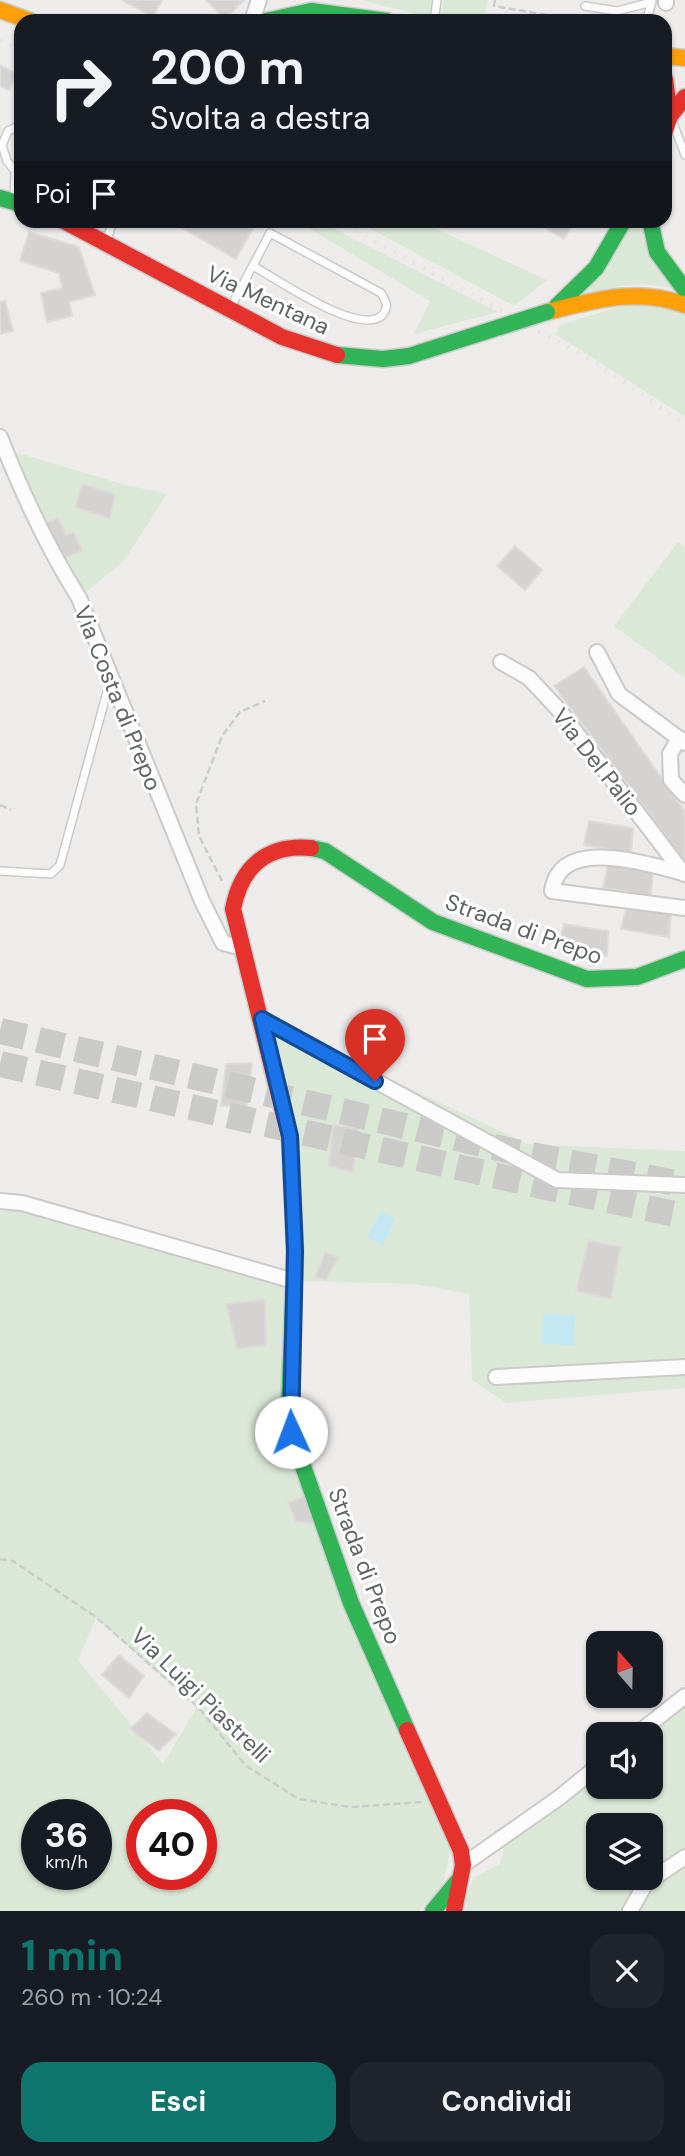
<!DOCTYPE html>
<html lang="it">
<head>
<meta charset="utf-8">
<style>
  body { margin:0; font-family:"DM Sans",sans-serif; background:#20242c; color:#f1f3f6; height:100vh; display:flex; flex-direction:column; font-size:26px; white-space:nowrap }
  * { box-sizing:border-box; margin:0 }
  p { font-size:23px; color:#9ea1a6 }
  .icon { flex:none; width:38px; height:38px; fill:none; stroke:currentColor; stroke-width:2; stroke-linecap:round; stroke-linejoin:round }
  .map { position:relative; height:1911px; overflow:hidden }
  .side { display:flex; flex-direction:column; background:#171b24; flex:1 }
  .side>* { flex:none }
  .hud { position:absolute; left:14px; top:14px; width:658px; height:214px; border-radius:21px; box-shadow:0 2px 5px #0004; background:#171b24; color:#f1f3f6; overflow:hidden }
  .needle { width:46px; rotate:340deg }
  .controls { position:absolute; left:586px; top:1631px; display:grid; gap:14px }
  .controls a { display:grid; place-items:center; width:77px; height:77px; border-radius:14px; background:#171b24; box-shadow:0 2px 5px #0004; font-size:35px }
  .speed { position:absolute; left:21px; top:1799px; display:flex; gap:14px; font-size:35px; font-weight:700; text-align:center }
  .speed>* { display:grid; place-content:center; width:91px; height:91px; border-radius:50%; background:#171b24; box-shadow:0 2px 5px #0004; line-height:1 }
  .speed small { font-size:18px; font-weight:400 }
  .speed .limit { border:10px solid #d22; background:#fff; color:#111 }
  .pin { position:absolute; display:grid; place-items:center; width:60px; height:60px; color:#fff; margin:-72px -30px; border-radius:50% 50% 50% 0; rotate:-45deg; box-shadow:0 0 7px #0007 }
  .pin .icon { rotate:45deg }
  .me { position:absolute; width:77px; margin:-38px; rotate:358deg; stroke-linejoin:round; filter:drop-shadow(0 0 5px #0008) }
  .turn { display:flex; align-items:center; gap:24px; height:147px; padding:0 21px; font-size:32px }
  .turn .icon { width:91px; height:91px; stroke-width:2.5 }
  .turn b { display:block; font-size:49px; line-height:60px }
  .then { display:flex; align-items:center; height:66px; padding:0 21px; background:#0003; gap:14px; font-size:26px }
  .round { display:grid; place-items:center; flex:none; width:74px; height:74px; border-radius:21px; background:#20242c }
  .overview { display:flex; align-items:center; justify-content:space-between; height:119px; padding:0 21px }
  h1 { font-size:42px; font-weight:700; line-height:52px; color:#0f766e }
  .action { display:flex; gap:14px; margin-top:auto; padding:14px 21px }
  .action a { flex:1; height:80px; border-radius:21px; background:#0f766e; color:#fff; font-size:28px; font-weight:700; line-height:80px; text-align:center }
  .action a+a { background:#20242c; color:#f1f3f6 }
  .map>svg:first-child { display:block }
</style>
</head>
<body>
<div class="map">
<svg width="685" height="1911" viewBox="0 0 685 1911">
  <rect width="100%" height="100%" fill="#eeecea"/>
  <!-- green -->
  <path fill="#dce8d7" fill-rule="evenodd" d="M 362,0 L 435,0 L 432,18 Z
    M 444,0 L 488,0 L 483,21 L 440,17 Z
    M 297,221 L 319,221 L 498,312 L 414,334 L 430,301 Z
    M 356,221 L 419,221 L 547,280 L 514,306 Z
    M 632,221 L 643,221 L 657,267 L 675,289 C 639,279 612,286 578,297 L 601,277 Z
    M 650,297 L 685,315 L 685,417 L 555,334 L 560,325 Z
    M 5,449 L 122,484 L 167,494 L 124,561 L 79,598 Z
    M 678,542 L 685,547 L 685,678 L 614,626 Z
    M 262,1019 L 528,1144 L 685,1151 L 685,1388 L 506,1403 L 472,1380 L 469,1294 L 415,1284 L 294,1281 L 291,1432 L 461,1851 L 450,1852 L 442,1889 L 419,1911 L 0,1911 L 0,1201 L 294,1280 L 290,1136 ZM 96,1618 L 197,1707 L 163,1764 L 78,1660 ZM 37,1815 L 96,1815 L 96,1874 L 37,1874 ZM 142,1815 L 201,1815 L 201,1874 L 142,1874 Z
    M 685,1696 L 685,1911 L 461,1911 L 473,1878 L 500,1864 L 507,1834 L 598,1766 L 598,1787 L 651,1787 L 651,1734 L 637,1734 ZM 598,1825 L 651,1825 L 651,1878 L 598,1878 Z"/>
  <!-- water -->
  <path fill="#c3e8f3" d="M 381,1211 L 395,1219 L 383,1245 L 367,1237 Z
    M 543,1314 L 575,1315 L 574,1346 L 541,1343 Z"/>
  <!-- building -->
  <path fill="#d5d3d2" stroke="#dedbd9" stroke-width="2" d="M 122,0 L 162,0 L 153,17 Z
    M 206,0 L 244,0 L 225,19 Z
    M 0,65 L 17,74 L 9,90 L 0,86 Z
    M 168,220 L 256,220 L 257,221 L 236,259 Z
    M 531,220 L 575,220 L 564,239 Z
    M 29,232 L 79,247 L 95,295 L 69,302 L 72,316 L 47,322 L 41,293 L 62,288 L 59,273 L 20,261 Z
    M 5,301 L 13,331 L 0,334 L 0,302 Z
    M 82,484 L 115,494 L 110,519 L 75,507 Z
    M 58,517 L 66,535 L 74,532 L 82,550 L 61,560 L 44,524 Z
    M 515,546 L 542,570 L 525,590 L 497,566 Z
    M 584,667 L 685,812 L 685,862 L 554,686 Z
    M 589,821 L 633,828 L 631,853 L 584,845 Z
    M 608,864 L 653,871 L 651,896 L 603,888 Z
    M 627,906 L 671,912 L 669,937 L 621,929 Z
    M 564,924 L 608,931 L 607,956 L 559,948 Z
    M 252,1063 L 247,1106 L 221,1106 L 226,1064 Z
    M 333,1125 L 359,1128 L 353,1173 L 329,1166 Z
    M 588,1240 L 621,1247 L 611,1299 L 576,1291 Z
    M 325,1252 L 338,1258 L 326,1280 L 315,1277 Z
    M 265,1299 L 266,1345 L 237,1349 L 226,1304 Z
    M 307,1496 L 317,1524 L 296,1522 L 288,1502 Z
    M 119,1655 L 144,1676 L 129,1698 L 102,1675 Z
    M 147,1713 L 176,1734 L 159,1751 L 130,1729 Z"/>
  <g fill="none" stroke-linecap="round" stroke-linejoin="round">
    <!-- highway-tunnel -->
    <path stroke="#cacac9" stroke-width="26" stroke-dasharray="26 13" stroke-linecap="butt" d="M 0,1031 L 516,1152 L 676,1183
      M 0,1064 L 555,1189 L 685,1216"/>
    <!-- lane casing -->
    <g stroke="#cbcac9" stroke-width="10">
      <path id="lane" d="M 585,6 L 617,11 L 652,2 L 646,21
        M 434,21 L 437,0
        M 672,120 L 685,155
        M 14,201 L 15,171 L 7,161 L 2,145 L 8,131 L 21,125
        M 106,243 L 113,220
        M 230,309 L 270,233 L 381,293 C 385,300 389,305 384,313 C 365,341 275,278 253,266
        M 0,871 L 51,874 L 60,865 L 110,681"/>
    </g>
    <!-- street casing -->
    <g stroke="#cbcac9" stroke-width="18">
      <path id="street" d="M 666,3 L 666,0
        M 252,21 L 259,0
        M 0,437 C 22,493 47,547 79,598 L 202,901 L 223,943 L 243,948
        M 597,652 L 619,694 L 685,743
        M 501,662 L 529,678 L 558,709 L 684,874
        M 679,738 L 670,754 L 671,780 L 685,795
        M 683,873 C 646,864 560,835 552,891 L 685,908
        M 262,1019 L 557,1180 L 685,1185
        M 0,1201 L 22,1203 L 294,1281
        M 496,1377 L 685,1367
        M 637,1734 L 685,1696
        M 463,1865 L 560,1797 L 598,1766
        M 630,1911 L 646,1883 L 685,1857"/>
    </g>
    <!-- fast casing -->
    <g stroke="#cacaca" stroke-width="19">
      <path id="fast" d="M 266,21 L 311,11 L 387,21
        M 0,198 L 21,204
        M 650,220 L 657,252 L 685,290
        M 557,306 L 596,268 L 624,220
        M 337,355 L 383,359 L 409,356 L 500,327
        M 311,848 L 325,851 L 433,922 L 587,979 L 637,977 L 685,959
        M 290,1140 L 295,1251 L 289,1407 L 291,1432 L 351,1603 L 407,1730
        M 433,1911 L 457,1882"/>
    </g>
    <!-- slow casing -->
    <g stroke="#cacaca" stroke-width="19">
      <path id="slow" d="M 0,10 L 30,21
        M 665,56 L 685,58
        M 547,312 C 595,300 637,287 685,305"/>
    </g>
    <!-- jam casing -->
    <g stroke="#cacaca" stroke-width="19">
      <path id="jam" d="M 665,79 L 670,116
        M 665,131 L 670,116 L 685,97
        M 62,220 L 282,337 L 337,355
        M 290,1140 L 233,909 C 241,867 267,844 311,848
        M 407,1730 L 461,1851 L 463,1865 L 454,1911"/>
    </g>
    <!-- path -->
    <path stroke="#c9cdcb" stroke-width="2.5" stroke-dasharray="7 3.5" stroke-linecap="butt" d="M 495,0 L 494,6 L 581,21 L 582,16
      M 0,805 L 11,810
      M 222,881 L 199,836 L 196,804 L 222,736 L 240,712 L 265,701
      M 0,1559 L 13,1561 L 96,1617 L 198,1707 L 246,1766 L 299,1799 L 350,1807 L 422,1802"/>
    <!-- lane -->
    <use href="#lane" stroke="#fcfcfc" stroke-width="7"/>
    <!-- street -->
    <use href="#street" stroke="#fcfcfc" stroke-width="14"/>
    <!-- fast -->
    <use href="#fast" stroke="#30b455" stroke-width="16"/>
    <!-- slow -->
    <use href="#slow" stroke="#ff9f0a" stroke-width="16"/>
    <!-- jam -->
    <use href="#jam" stroke="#e5322d" stroke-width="16"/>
    <!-- rail -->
    <path stroke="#e3e3e2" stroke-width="4.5" stroke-dasharray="2 9" stroke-linecap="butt" d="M 0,40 L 21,51
      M 336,220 L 595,362 L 685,424"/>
    <!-- fast-bridge casing -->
    <g stroke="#cacaca" stroke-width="19" stroke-linecap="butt">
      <path id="fast-bridge" d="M 500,327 L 547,312"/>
    </g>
    <!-- fast-bridge -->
    <use href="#fast-bridge" stroke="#30b455" stroke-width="16"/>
  </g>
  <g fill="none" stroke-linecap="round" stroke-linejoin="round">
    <!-- route casing -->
    <g stroke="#114b97" stroke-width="18">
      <path id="route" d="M 291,1432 L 295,1251 L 290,1136 L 262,1019 L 375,1081"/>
    </g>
    <!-- route -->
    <use href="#route" stroke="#1a73e8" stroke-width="12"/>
  </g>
  <g text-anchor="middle" stroke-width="6" stroke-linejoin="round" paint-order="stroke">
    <!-- street labels -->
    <g font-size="23" fill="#5f6466" stroke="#fff">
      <text transform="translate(268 300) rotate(25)" y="8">Via Mentana</text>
      <text transform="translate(118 698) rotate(68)" y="8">Via Costa di Prepo</text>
      <text transform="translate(597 762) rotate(52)" y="8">Via Del Palio</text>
      <text transform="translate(524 929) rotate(20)" y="8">Strada di Prepo</text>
      <text transform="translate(365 1566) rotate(69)" y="8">Strada di Prepo</text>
      <text transform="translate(201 1695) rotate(44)" y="8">Via Luigi Piastrelli</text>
    </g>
  </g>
</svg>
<div class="controls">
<a><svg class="needle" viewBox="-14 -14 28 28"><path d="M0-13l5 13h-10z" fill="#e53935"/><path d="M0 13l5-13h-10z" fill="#9ea1a6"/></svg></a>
<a><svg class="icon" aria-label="sound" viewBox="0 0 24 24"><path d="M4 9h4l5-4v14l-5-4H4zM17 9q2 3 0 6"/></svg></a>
<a><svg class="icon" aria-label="layers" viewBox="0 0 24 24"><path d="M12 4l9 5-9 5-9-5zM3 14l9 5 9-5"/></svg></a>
</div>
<div class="speed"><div>36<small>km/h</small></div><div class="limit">40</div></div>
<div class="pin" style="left:375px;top:1081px;background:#d93025"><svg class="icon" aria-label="arrive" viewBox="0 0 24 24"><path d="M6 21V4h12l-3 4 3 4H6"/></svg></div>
<svg class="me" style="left:291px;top:1432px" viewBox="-20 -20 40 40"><circle r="19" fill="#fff"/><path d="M0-13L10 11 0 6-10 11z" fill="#1a73e8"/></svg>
<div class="hud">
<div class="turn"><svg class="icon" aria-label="right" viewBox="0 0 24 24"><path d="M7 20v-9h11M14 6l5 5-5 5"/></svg><div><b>200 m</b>Svolta a destra</div></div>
<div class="then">Poi<svg class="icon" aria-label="arrive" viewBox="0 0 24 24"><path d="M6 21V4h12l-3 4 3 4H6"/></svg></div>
</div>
</div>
<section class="side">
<div class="overview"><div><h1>1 min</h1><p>260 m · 10:24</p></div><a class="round"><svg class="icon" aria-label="close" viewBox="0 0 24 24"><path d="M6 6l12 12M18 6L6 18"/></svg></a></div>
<div class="action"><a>Esci</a><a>Condividi</a></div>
</section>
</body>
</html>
